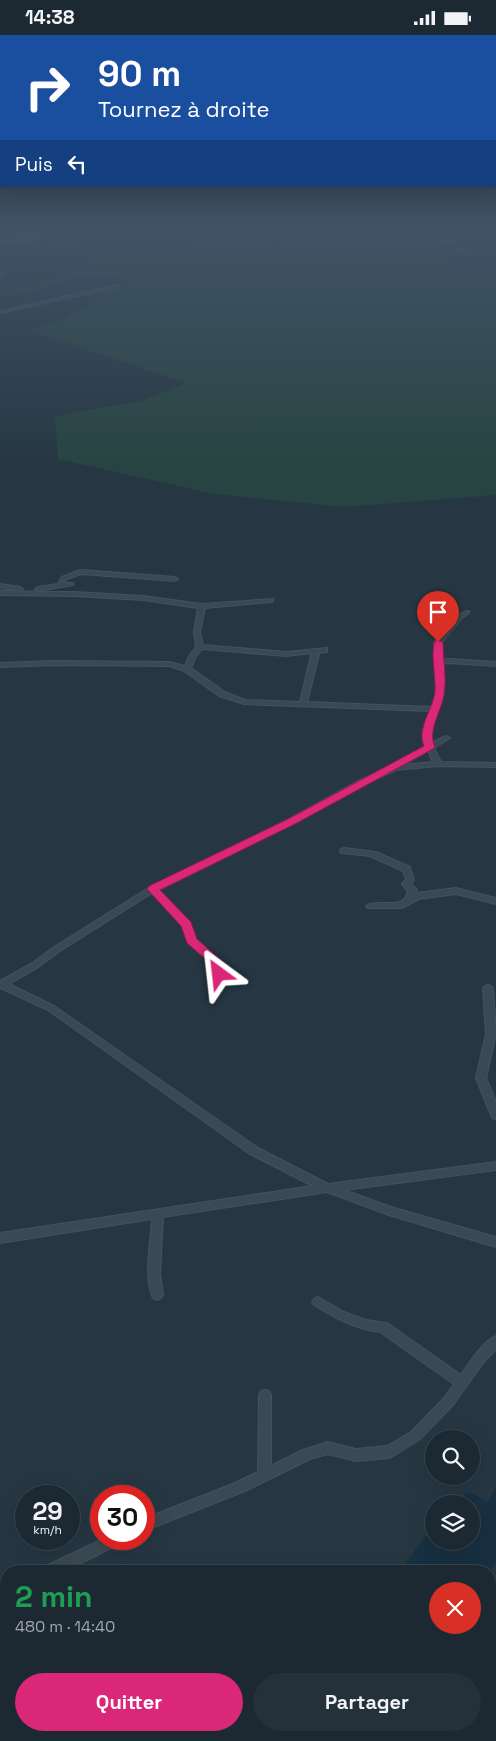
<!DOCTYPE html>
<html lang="fr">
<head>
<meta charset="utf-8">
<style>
  body { margin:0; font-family:"Space Grotesk",sans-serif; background:#25313a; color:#f1f3f6; height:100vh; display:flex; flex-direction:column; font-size:19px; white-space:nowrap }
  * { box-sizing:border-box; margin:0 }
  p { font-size:16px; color:#a0a6ac }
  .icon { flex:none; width:28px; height:28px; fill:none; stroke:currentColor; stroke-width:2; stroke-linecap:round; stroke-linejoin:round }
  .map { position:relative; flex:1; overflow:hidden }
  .panel { position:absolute; left:0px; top:1530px; width:496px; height:176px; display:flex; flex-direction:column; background:#1c2932; border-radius:20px 20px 0 0; box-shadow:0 5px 20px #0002,0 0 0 1px #3a454d }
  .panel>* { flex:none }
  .top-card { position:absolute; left:0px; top:0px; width:496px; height:152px; box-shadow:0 5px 20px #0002,0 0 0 1px #3a454d; background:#1a4fa0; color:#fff; overflow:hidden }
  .buttons { position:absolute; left:425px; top:1395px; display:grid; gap:10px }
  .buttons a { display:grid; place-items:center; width:55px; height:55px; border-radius:50%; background:#1c2932; box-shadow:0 5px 20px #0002,0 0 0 1px #3a454d; font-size:25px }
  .speed { position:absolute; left:15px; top:1450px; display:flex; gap:10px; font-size:25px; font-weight:700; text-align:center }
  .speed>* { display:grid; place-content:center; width:65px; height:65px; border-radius:50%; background:#1c2932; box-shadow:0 5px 20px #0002,0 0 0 1px #3a454d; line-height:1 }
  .speed small { font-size:12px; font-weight:400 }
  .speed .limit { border:8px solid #d22; background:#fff; color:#111 }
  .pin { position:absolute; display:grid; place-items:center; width:42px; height:42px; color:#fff; margin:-51px -21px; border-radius:50% 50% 50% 0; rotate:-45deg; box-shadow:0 0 5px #0007 }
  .pin .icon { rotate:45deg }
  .me { position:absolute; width:55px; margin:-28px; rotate:330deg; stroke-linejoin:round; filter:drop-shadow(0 0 4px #0008) }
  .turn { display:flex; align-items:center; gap:18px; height:105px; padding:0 15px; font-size:22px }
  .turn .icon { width:65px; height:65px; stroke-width:2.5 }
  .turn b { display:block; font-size:35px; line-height:42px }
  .then { display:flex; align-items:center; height:48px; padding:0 15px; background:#0003; gap:10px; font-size:19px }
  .round { display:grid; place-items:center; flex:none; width:52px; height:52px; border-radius:26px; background:#25313a }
  .head { display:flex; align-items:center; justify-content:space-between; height:85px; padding:0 15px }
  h1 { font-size:30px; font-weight:700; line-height:38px; color:#1e9e55 }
  .cta { display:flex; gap:10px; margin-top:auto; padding:10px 15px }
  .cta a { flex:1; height:58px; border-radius:30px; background:#db2777; color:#fff; font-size:20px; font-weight:700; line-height:58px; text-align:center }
  .cta a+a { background:#25313a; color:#f1f3f6 }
  .status { display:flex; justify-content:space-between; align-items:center; height:35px; padding:0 25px; background:#1c2932; direction:ltr }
  .status svg { height:14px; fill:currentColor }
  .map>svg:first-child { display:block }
</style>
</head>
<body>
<div class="status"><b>14:38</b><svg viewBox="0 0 49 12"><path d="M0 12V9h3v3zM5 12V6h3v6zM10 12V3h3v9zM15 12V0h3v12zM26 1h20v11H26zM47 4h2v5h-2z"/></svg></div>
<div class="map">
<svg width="496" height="1706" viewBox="0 0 496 1706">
  <rect width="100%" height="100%" fill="#263743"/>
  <!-- green -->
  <path fill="#284442" d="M 0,194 L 62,194 L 0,206 Z
    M 265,194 L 376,196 L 386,200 L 434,208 L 453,228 L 472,235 L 496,237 L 496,460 L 344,472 L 214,459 L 58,424 L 55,381 L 141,366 L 186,348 L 27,295 L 60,286 L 89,270 L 89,264 L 128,247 L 115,243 L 80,242 L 35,257 L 10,262 L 0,260 L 0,253 C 15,251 82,239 88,228 L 88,225 L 84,223 L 56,212 L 26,205 L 57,199 L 86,210 L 146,212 L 213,204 L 228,206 L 254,205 L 280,207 L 289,203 Z"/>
  <!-- water -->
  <path fill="#183042" d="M 496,1452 L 496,1528 L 490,1537 L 400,1536 L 423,1504 L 434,1494 L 434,1506 L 471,1506 L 471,1469 L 464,1469 L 465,1458 L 473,1458 L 487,1468 Z
    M 342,1700 L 419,1700 L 416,1706 L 340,1706 Z"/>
  <!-- building -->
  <path fill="#384c59" stroke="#21303a" d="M 466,212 L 477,220 L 460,221 L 448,213 Z"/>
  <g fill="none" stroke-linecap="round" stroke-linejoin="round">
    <!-- street casing -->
    <g stroke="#44525c" stroke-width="2">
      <path id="street" d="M 77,194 C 85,194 90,200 97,199 C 110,198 122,194 135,194 L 94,202 Z
        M 220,194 L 226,194 L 234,200 L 231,201 Z
        M 387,194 C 404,194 420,204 437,205 C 456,205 477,201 496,200 L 496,202 L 438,207 L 419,205 Z
        M 0,238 L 4,239 L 4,241 L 0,241 Z
        M 117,250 L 119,250 L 119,252 L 0,278 L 0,276 Z
        M 80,535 L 175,542 L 178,544 L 175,546 L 81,539 L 67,544 L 65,548 L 73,548 L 73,550 L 38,556 L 35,554 L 38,552 L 58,549 L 62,542 Z
        M 0,549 L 20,552 L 23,554 L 20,556 L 0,553 Z
        M 0,556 L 74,557 L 143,561 L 202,569 L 273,564 L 273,566 L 271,567 L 205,573 L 200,597 L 203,610 L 286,617 L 327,613 L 327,617 L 316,618 L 319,620 L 307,667 L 431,672 L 436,659 L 434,607 C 442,598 458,575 469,576 L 469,578 L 461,584 L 442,607 L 442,625 L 449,624 L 496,627 L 496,631 L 449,628 L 442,629 L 444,659 L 434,685 L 431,707 L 431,708 L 446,701 L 450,703 L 434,713 L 441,727 L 496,728 L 496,732 L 438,731 L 396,735 L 366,749 L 295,788 L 159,855 L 190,888 L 195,904 L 221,927 L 226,935 L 222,941 L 216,941 L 214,939 L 216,935 L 214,931 L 188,907 L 183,891 L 152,858 L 60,916 L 37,933 L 9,949 L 54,971 L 258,1113 L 328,1149 L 496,1127 L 496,1135 L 344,1155 L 391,1172 L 496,1202 L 496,1212 L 389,1180 L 327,1157 L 163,1182 L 160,1239 L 163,1260 L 161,1263 L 157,1265 L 153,1263 C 143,1243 151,1206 152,1184 L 0,1208 L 0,1198 L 313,1151 L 250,1119 L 48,975 L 0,953 L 0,946 L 31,929 L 54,912 L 150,852 L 289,784 L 360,745 L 392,731 L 425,711 C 421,702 426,686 430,676 L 244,669 L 219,661 L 184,636 L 169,631 L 53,630 L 0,632 L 0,628 L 53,626 L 169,627 L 185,631 L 189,621 L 196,612 L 194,597 L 198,573 L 143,565 L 74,561 L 0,560 ZM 202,614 L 286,621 L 313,618 L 311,620 L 300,667 L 245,665 L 225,657 L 191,633 L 196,621 ZM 428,716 L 433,727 L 404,730 Z
        M 344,813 L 376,817 L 410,832 L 414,845 L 411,849 L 417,855 L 416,858 L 456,853 L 496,863 L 496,869 L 456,859 L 419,864 L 402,873 L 367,873 L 366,871 C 375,864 398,873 405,863 C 407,861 407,858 408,856 L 402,849 L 406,844 L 403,836 L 370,821 L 341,818 L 340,816 L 341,814 Z
        M 488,950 L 491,951 L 493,953 L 496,999 L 486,1043 L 496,1067 L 496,1084 L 492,1083 L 491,1080 L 476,1043 L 486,999 L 483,953 L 485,951 Z
        M 318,1262 L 344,1277 L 366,1285 L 387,1288 L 461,1340 C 469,1328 483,1306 496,1301 L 496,1314 L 483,1328 L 453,1370 L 419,1405 L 393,1421 L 389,1423 L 356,1426 L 328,1419 L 310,1424 L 245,1456 L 144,1496 L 144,1484 L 235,1448 L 258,1437 L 259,1360 L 261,1356 L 265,1355 L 269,1356 L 271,1360 L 271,1431 L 303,1415 L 328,1407 L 356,1414 L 387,1411 L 411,1397 L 445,1362 L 454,1349 L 380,1297 C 356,1294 335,1283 314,1270 L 312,1267 L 314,1264 Z
        M 103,1504 L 123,1504 L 121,1508 L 65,1536 L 44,1536 L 46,1531 Z
        M 6,1554 L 6,1569 L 0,1572 L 0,1557 Z
        M 76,1700 L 111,1700 L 109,1705 L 107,1706 L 72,1706 L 74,1701 Z"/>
    </g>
    <!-- highway casing -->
    <g stroke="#45535d" stroke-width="2">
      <path id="highway" d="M 53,194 L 68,194 L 36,205 L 0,210 L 0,204 L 35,200 Z"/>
    </g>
    <!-- street -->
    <use href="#street" fill="#3a4953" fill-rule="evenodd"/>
    <!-- highway -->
    <use href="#highway" fill="#796657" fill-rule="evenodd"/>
  </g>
  <!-- sky -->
  <linearGradient id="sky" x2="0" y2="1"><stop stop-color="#151e25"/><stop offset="0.45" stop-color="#415366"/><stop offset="1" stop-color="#415366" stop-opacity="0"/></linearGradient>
  <rect width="496" height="433" fill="url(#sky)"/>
  <!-- route -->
  <path fill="#db2777" stroke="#8e194d" d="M 435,605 L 438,605 L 443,607 C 443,624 447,643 444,659 C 442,676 427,695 435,712 L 433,714 L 295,789 L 160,855 L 191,887 L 197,904 L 222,926 L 227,935 L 223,942 L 215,942 L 213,931 L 187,908 L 181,891 L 147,854 L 149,851 L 288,784 L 424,711 C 416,694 433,674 435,657 C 436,641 430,620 435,605 Z"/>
</svg>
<div class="buttons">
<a><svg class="icon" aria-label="search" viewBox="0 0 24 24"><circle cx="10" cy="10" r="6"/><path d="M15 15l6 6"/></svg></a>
<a><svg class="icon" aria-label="layers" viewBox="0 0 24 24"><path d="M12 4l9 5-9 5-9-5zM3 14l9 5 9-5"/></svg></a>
</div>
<div class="speed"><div>29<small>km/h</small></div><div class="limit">30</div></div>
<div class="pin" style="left:438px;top:607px;background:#d93025"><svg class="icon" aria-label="arrive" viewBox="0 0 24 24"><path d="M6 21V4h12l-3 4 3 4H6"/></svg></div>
<svg class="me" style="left:219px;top:939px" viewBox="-20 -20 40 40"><path d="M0-17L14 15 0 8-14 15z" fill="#db2777" stroke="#fff" stroke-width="4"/></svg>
<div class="top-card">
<div class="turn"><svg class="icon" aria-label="right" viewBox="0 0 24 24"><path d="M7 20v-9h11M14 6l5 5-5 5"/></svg><div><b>90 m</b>Tournez à droite</div></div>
<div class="then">Puis<svg class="icon" aria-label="left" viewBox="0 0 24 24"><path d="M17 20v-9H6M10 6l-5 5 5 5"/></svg></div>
</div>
<section class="panel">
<div class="head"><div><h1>2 min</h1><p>480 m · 14:40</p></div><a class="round" style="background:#d93025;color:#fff"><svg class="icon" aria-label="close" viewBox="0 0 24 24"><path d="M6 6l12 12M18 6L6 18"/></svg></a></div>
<div class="cta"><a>Quitter</a><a>Partager</a></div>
</section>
</div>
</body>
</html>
